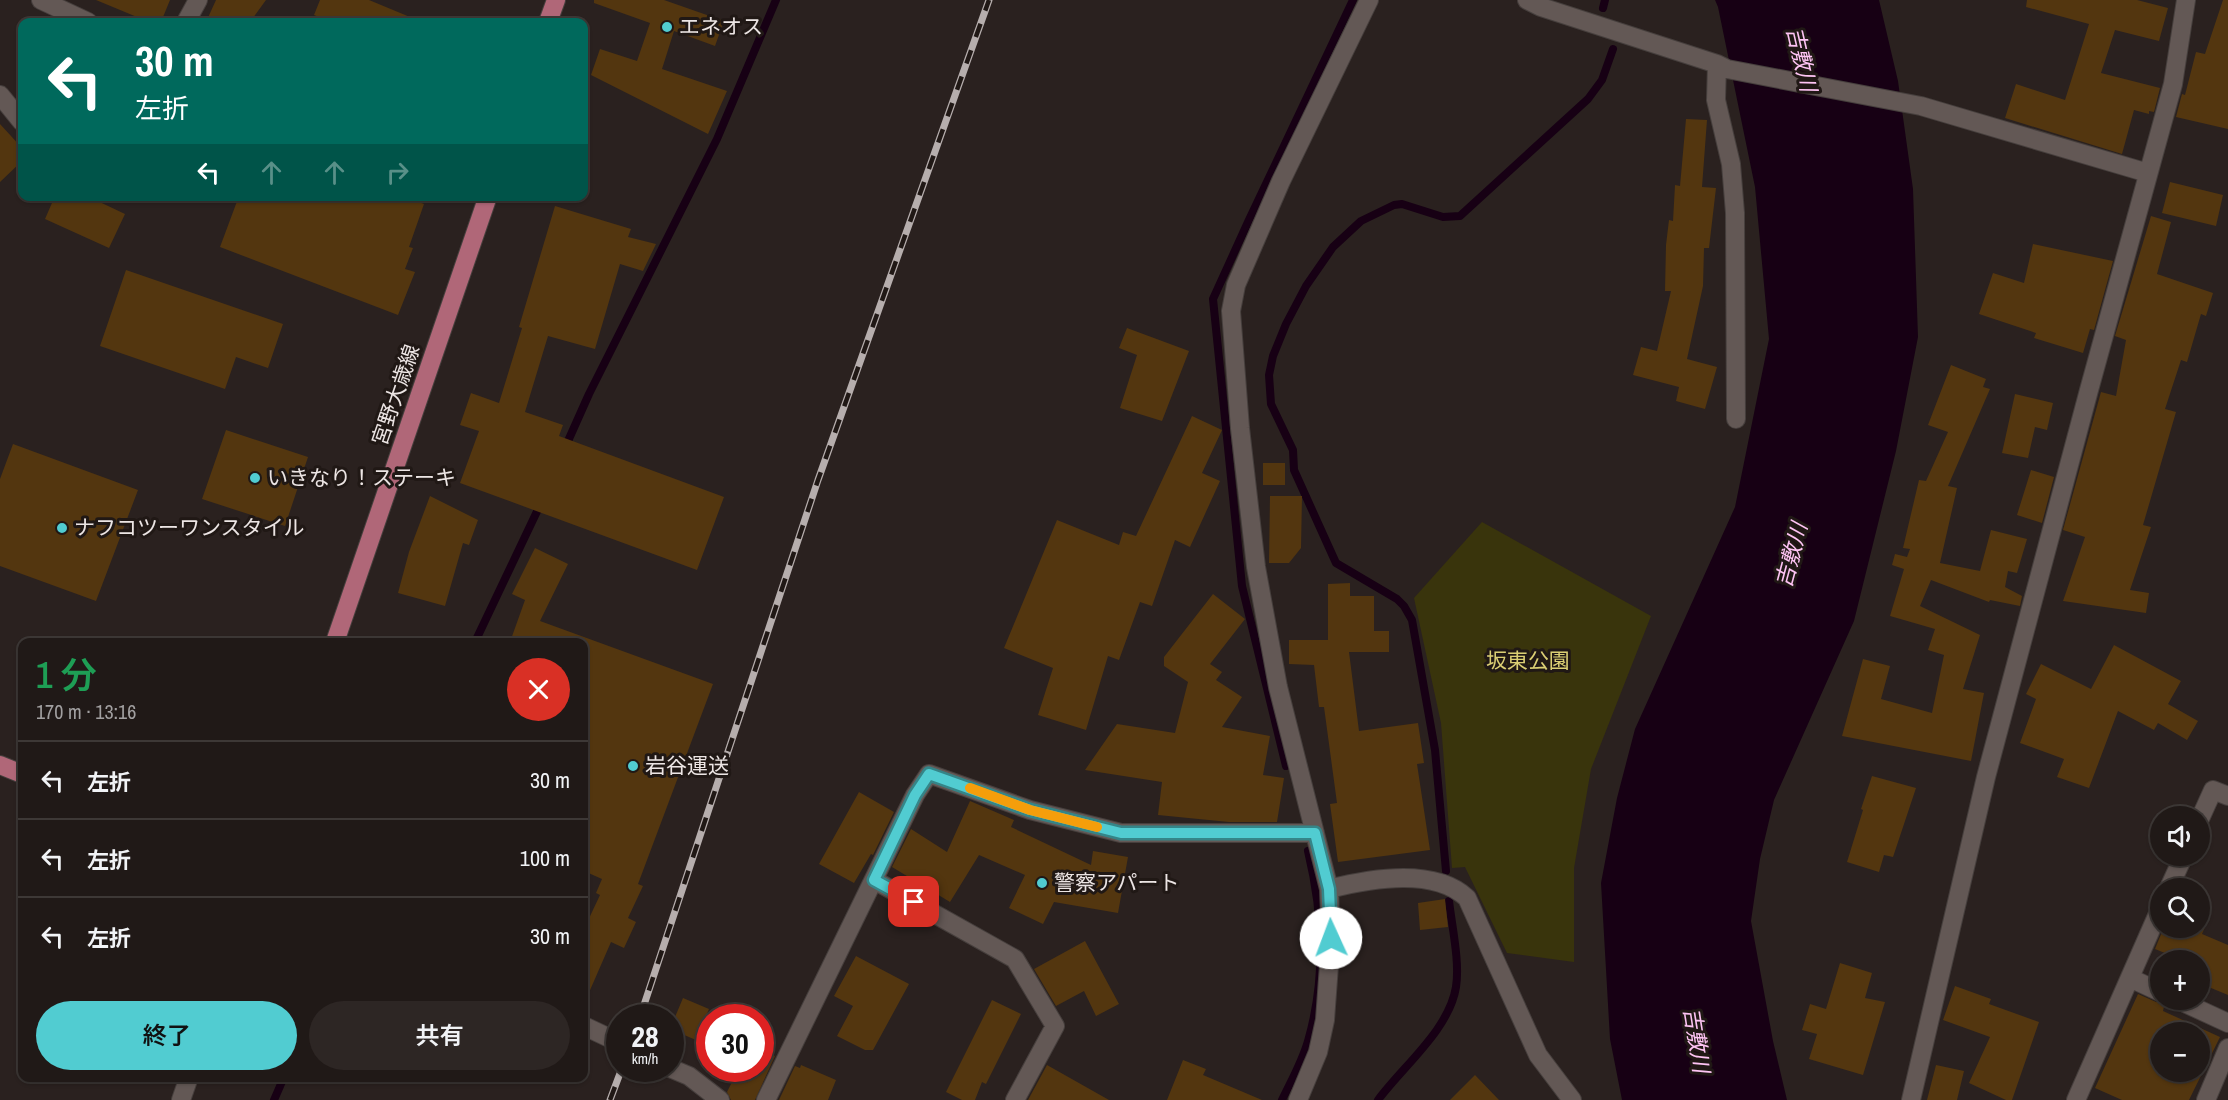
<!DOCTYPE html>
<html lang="ja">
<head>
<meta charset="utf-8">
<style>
  body { margin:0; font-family:"Archivo Narrow","Noto Sans JP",sans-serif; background:#2d2624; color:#f1f3f6; height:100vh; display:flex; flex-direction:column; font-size:22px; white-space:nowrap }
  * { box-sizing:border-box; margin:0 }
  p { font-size:20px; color:#a2a0a1 }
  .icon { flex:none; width:33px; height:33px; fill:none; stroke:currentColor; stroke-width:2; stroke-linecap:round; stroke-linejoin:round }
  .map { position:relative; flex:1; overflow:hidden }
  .panel { position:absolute; left:18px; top:638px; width:570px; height:444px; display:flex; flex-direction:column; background:#201917; border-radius:12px; box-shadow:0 2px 4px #0004,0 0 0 2px #3d3836 }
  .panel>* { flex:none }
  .banner { position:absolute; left:18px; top:18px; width:570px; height:183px; border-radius:12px; box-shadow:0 2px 4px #0004,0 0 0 2px #3d3836; background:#00695c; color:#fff; overflow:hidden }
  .fabs { position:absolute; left:2150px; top:806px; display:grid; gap:12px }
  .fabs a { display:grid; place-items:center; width:60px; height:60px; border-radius:50%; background:#201917; box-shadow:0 2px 4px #0004,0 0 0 2px #3d3836; font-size:30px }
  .speed { position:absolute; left:606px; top:1004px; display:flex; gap:12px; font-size:30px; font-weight:700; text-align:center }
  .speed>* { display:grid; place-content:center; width:78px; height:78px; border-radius:50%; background:#201917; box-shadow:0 2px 4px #0004,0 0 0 2px #3d3836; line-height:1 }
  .speed small { font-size:15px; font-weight:400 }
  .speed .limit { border:9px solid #d22; background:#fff; color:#111 }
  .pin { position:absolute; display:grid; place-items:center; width:51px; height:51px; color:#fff; margin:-26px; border-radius:12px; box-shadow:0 3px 9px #0006 }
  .me { position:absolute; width:66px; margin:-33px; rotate:358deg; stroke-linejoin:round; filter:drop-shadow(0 0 4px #0008) }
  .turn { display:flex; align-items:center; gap:21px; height:126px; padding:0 18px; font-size:27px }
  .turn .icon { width:78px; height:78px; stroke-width:2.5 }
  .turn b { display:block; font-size:42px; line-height:51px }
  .lanes { display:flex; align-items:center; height:57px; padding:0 18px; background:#0003; justify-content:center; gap:30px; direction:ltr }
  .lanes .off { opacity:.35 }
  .round { display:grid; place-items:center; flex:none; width:63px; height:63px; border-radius:32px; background:#2d2624 }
  .headline { display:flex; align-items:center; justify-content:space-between; height:102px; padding:0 18px }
  h1 { font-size:36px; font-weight:600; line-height:45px; color:#1e9e55 }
  .cta { display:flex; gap:12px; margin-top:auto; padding:12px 18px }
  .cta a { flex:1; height:69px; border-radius:36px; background:#51ccd1; color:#111; font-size:24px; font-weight:600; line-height:69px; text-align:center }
  .cta a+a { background:#2d2624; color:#f1f3f6 }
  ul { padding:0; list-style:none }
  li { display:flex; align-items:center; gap:18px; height:78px; padding:0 18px; border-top:2px solid #3d3836 }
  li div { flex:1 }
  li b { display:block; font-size:22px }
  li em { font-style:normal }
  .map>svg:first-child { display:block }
</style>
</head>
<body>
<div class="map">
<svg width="2228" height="1100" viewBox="0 0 2228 1100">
  <rect width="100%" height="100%" fill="#2a211f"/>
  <!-- green -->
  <path fill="#39340c" d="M 1482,522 L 1651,616 L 1591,769 L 1574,868 L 1574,962 L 1507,953 L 1465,867 L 1452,868 L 1441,723 L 1414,598 Z"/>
  <!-- water -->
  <path fill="#170014" d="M 1715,0 L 1879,0 L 1898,81 L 1913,189 L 1918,337 L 1896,451 L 1854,621 L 1774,800 L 1760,859 L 1751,921 L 1773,1041 L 1787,1100 L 1622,1100 L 1610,1039 L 1601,883 L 1617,798 L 1635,729 L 1735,507 L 1769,339 L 1755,187 L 1718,7 Z"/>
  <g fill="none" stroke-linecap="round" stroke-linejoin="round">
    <!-- stream -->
    <path stroke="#170014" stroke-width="8" d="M 1603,8 L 1605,0
      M 564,450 L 589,394 L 717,139 L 776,0
      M 475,642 L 541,503
      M 1286,766 L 1242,586 L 1213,299 L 1248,222 L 1353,0
      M 1446,871 L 1435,750 L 1412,620 L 1404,606 L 1397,599 L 1336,563 L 1294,470 L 1293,450 L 1271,404 L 1269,375 L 1273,356 L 1286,324 L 1306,286 L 1333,247 L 1361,221 L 1394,205 L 1402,204 L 1443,217 L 1460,216 L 1588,99 L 1602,80 L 1613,49
      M 274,1100 L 284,1077
      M 1282,1100 C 1291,1081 1302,1062 1308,1041 C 1326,979 1323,913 1308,851
      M 1378,1100 C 1403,1066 1449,1030 1456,987 C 1460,962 1452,927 1449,901"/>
  </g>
  <!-- building -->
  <path fill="#53360f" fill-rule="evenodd" d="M 96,0 L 170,0 L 161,22 L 149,22 Z
    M 216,0 L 266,0 L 250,22 L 206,22 Z
    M 320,0 L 369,0 L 422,22 L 331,22 L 314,15 Z
    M 594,0 L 664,0 L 724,21 L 715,46 L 674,31 L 662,69 L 727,91 L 708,134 L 591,75 L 600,49 L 637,61 L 650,23 L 594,3 Z
    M 2027,0 L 2137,0 L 2168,8 L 2159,41 L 2115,30 L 2101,73 L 2160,88 L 2154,112 L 2149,111 L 2149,114 L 2134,110 L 2122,154 L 2005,118 L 2016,84 L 2065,100 L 2089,24 L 2026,7 Z
    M 2223,0 L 2228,0 L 2228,129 L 2176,117 L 2182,94 L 2185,95 L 2196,52 L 2205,54 Z
    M 1686,119 L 1707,120 L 1702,187 L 1716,188 L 1709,248 L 1704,248 L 1703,286 L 1687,359 L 1717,367 L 1705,409 L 1676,401 L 1679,387 L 1633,375 L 1641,347 L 1657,351 L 1671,291 L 1665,291 L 1666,245 L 1669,220 L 1673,221 L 1675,185 L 1680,186 Z
    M 0,124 L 22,148 L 22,161 L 0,182 Z
    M 2170,182 L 2223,195 L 2216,226 L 2162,213 Z
    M 55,196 L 87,196 L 125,214 L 109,248 L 45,219 Z
    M 239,196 L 403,196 L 424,204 L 409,247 L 413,248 L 405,269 L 415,272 L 398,315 L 220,247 Z
    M 555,206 L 631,229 L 628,237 L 656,244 L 643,271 L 620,264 L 595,349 L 548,336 L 525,412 L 563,425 L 559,436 L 724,497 L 697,570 L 460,483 L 479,431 L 460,425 L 471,393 L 499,403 L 522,328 L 519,327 Z
    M 2151,216 L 2171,222 L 2157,274 L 2213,293 L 2206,316 L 2201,314 L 2187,362 L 2181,360 L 2165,409 L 2176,412 L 2143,525 L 2151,527 L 2130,590 L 2149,593 L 2146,613 L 2063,601 L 2085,537 L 2063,530 L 2101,392 L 2116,396 L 2126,340 L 2115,336 Z
    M 2033,244 L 2113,261 L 2094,330 L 2090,329 L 2083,353 L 2034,338 L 2036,333 L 1979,314 L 1993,273 L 2024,283 Z
    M 126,270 L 283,324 L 268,368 L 236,357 L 225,389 L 100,346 Z
    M 1127,328 L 1189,351 L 1162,421 L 1120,408 L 1137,355 L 1119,348 Z
    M 1951,365 L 1986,379 L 1983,387 L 1990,389 L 1948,486 L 1957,488 L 1940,563 L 1980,571 L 1991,530 L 2027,539 L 2017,573 L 2008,571 L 2005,587 L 2022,596 L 2020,606 L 1990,600 L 1989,602 L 1931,580 L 1920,606 L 1980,635 L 1963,689 L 1984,693 L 1971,761 L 1842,736 L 1863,659 L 1890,666 L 1881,699 L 1932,713 L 1944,655 L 1928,650 L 1935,629 L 1890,616 L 1904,569 L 1892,565 L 1895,554 L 1907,557 L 1910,549 L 1903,548 L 1919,480 L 1926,481 L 1948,432 L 1928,425 Z
    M 2015,394 L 2053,403 L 2047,430 L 2035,427 L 2028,458 L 2002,453 Z
    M 1192,416 L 1222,430 L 1202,473 L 1220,481 L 1190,547 L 1175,540 L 1152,606 L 1140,602 L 1119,660 L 1108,656 L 1086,730 L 1038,715 L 1053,668 L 1004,648 L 1057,520 L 1119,545 L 1123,532 L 1136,536 Z
    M 226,430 L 308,457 L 285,526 L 202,499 Z
    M 13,444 L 138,490 L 96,601 L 0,566 L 0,479 Z
    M 1263,463 L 1285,463 L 1285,485 L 1263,485 Z
    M 2031,470 L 2054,477 L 2042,523 L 2017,515 Z
    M 430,496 L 478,520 L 469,545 L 463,543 L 445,606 L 398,593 L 409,552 Z
    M 1270,496 L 1302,496 L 1301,548 L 1289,563 L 1269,563 Z
    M 535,548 L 568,564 L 540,621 L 713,684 L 638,884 L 643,886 L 628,918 L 636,922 L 624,948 L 611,942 L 584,1004 L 584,929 L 600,895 L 596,893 L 602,879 L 584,871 L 584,642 L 510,642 L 525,600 L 512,594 Z
    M 1350,583 L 1350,596 L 1374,596 L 1374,631 L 1389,631 L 1389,652 L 1349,652 L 1359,731 L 1418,723 L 1424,763 L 1417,764 L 1430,850 L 1338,862 L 1330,804 L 1337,803 L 1324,707 L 1319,707 L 1314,665 L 1289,664 L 1289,640 L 1328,640 L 1328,584 Z
    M 1213,594 L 1245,619 L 1210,664 L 1222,672 L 1216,680 L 1242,697 L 1222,727 L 1270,736 L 1263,775 L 1284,778 L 1277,822 L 1229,822 L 1158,815 L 1162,782 L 1085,770 L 1117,724 L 1175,733 L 1188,682 L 1164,666 L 1164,657 Z
    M 2114,645 L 2181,681 L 2168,704 L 2198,721 L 2187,740 L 2158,723 L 2154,730 L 2118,711 L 2089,788 L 2057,777 L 2064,759 L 2020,743 L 2036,699 L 2026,694 L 2041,664 L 2091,689 Z
    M 1872,776 L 1916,788 L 1893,857 L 1884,855 L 1879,872 L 1847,862 L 1863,810 L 1861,809 Z
    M 859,792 L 894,812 L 873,855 L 871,854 L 854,883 L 819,864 Z
    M 970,801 L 1014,820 L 1011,827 L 1091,865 L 1093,851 L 1128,857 L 1118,913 L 1054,902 L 1043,924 L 1009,908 L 1025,875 L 979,855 L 950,902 L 892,867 L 911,829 L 947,852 Z
    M 1445,899 L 1448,927 L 1420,930 L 1418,903 Z
    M 2164,927 L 2205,927 L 2202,934 L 2228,945 L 2228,995 L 2199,983 L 2203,969 L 2199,967 L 2199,960 L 2182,960 L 2155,949 Z
    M 1085,941 L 1119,1004 L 1096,1016 L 1084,991 L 1056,1006 L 1034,969 Z
    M 856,956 L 909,984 L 873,1050 L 865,1050 L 837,1036 L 853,1006 L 834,996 Z
    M 1840,963 L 1872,973 L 1865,998 L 1885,1002 L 1863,1075 L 1809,1059 L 1817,1034 L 1802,1030 L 1810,1004 L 1826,1009 Z
    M 1955,986 L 1991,999 L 1989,1004 L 2039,1022 L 2012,1100 L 2006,1100 L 1969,1083 L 1990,1037 L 1943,1020 Z
    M 2138,994 L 2156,1002 L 2165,1002 L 2163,1011 L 2220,1037 L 2189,1100 L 2122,1100 L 2095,1088 ZM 2160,1032 L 2199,1032 L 2199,1071 L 2160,1071 Z
    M 683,998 L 709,1009 L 696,1040 L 670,1029 Z
    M 992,1000 L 1021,1014 L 986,1084 L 982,1082 L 975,1100 L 962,1100 L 946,1092 Z
    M 760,1048 L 775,1056 L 755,1100 L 731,1100 L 727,1092 L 739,1068 L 760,1068 Z
    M 1183,1060 L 1206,1069 L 1203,1075 L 1262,1100 L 1167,1100 Z
    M 801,1065 L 836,1080 L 828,1100 L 779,1100 L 795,1066 L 800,1068 Z
    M 1047,1065 L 1109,1100 L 1028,1100 Z
    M 1936,1065 L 1964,1071 L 1957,1100 L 1927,1100 Z
    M 1475,1075 L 1499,1100 L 1450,1100 Z"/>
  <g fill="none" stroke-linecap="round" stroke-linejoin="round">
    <!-- minor casing -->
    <g stroke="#463f3d" stroke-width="20">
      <path id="minor" d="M 41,0 L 88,22
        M 1527,0 L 1541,7 L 1717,64 L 1727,69 L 1921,106 L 2148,173
        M 186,22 L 198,0
        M 1717,64 L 1716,100 L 1731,164 L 1735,213 L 1736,419
        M 0,95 L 22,122
        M 2199,821 L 2213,790 L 2228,796
        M 874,880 L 1015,959 L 1055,1026 L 1015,1100
        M 2169,888 L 2184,855
        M 1329,889 C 1368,879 1434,867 1467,898 L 1538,1055 L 1572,1100
        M 2130,978 L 2160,992
        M 2176,999 L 2228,1023
        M 584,1026 L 620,1043
        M 670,1068 L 689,1076 L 720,1100
        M 181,1100 L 189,1077
        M 766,1100 L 915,795 L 929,774 L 1030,810 L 1121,833 L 1315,833
        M 1298,1100 L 1318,1052 L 1325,1020 L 1331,938 L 1329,889 L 1278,687 L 1256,567 L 1240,428 L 1231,311 L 1236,285 L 1281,181 L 1369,0
        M 1911,1100 L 1986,777 L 2089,390 L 2173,84 L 2186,0
        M 2076,1100 L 2160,909
        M 2206,1100 L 2228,1048"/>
    </g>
    <!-- major casing -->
    <g stroke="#463f3d" stroke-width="20">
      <path id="major" d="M 548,22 L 556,0
        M 335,642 L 488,196
        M 0,765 L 22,774"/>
    </g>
    <!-- minor -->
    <use href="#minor" stroke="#635855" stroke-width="18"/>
    <!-- major -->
    <use href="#major" stroke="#b06778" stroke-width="18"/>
    <!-- rail casing -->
    <g stroke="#b6aead" stroke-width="7">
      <path id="rail" d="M 640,1017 L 818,480 L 989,0
        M 610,1100 L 622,1068"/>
    </g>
    <!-- rail -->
    <use href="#rail" stroke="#201815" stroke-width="4.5" stroke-dasharray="14" stroke-linecap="butt"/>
  </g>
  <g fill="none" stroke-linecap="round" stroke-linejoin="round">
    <!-- route casing -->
    <g stroke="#358588" stroke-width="15">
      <path id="route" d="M 914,902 L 874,880 L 915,795 L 929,774 L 1030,810 L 1121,833 L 1315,833 L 1329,889 L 1331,938"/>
    </g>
    <!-- route -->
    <use href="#route" stroke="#51ccd1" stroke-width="10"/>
    <!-- slow -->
    <path stroke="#f59e0b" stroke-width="10" d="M 970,788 L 1030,810 L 1097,827"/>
  </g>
  <!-- markers -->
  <g fill="#51ccd1" stroke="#201815" stroke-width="2">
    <circle cx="667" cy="27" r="6"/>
    <circle cx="255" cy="478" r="6"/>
    <circle cx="62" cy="528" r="6"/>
    <circle cx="633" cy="766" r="6"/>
    <circle cx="1042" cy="883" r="6"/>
  </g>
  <g text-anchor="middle" stroke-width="6" stroke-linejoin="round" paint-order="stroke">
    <!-- poi labels -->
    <g font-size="21" fill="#ece5e4" stroke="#201815" text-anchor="start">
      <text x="679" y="34">エネオス</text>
      <text x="267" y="485">いきなり！ステーキ</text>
      <text x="74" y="535">ナフコツーワンスタイル</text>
      <text x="645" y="773">岩谷運送</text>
      <text x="1054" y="890">警察アパート</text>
    </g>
    <!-- street labels -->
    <g font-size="21" fill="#ece5e4" stroke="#201815">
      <text transform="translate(396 395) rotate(-71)" y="7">宮野大歳線</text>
    </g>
    <!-- park labels -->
    <g font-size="21" fill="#dbcf74" stroke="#201815">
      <text x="1528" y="668">坂東公園</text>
    </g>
    <!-- water labels -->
    <g font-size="22" font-style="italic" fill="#fec4f4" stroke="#201815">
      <text transform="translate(1802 59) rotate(77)" y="8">吉敷川</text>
      <text transform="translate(1791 555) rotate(-75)" y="8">吉敷川</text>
      <text transform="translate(1697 1040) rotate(81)" y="8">吉敷川</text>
    </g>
  </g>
</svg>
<div class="fabs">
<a><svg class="icon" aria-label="sound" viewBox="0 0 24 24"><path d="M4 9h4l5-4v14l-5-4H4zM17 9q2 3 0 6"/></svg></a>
<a><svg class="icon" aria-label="search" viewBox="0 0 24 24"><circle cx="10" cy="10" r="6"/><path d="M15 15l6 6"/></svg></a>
<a>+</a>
<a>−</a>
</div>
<div class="speed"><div>28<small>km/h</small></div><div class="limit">30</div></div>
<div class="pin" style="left:914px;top:902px;background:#d93025"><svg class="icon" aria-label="arrive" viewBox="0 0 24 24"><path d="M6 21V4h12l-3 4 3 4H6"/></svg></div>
<svg class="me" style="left:1331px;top:938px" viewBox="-20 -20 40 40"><circle r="19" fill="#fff"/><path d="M0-13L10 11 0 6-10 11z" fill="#51ccd1"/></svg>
<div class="banner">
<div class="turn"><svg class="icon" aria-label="left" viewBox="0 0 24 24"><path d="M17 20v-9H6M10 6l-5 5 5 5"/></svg><div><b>30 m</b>左折</div></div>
<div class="lanes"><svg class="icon" aria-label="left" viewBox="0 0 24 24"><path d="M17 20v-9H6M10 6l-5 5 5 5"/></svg><svg class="icon off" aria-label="ahead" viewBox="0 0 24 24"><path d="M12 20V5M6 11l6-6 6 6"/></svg><svg class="icon off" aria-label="ahead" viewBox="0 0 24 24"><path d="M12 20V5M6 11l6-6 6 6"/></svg><svg class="icon off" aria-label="right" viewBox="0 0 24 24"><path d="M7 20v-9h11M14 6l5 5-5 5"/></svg></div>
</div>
<section class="panel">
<div class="headline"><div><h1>1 分</h1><p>170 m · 13:16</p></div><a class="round" style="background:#d93025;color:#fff"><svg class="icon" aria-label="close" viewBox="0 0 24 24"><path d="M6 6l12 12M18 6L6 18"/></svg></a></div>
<ul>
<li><svg class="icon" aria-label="left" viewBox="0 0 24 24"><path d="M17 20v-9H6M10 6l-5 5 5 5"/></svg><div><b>左折</b></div><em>30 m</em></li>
<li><svg class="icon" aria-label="left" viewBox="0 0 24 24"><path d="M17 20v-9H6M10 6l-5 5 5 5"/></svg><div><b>左折</b></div><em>100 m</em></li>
<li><svg class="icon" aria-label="left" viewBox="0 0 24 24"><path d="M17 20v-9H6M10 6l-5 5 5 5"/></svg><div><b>左折</b></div><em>30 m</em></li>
</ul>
<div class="cta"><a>終了</a><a>共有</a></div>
</section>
</div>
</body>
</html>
